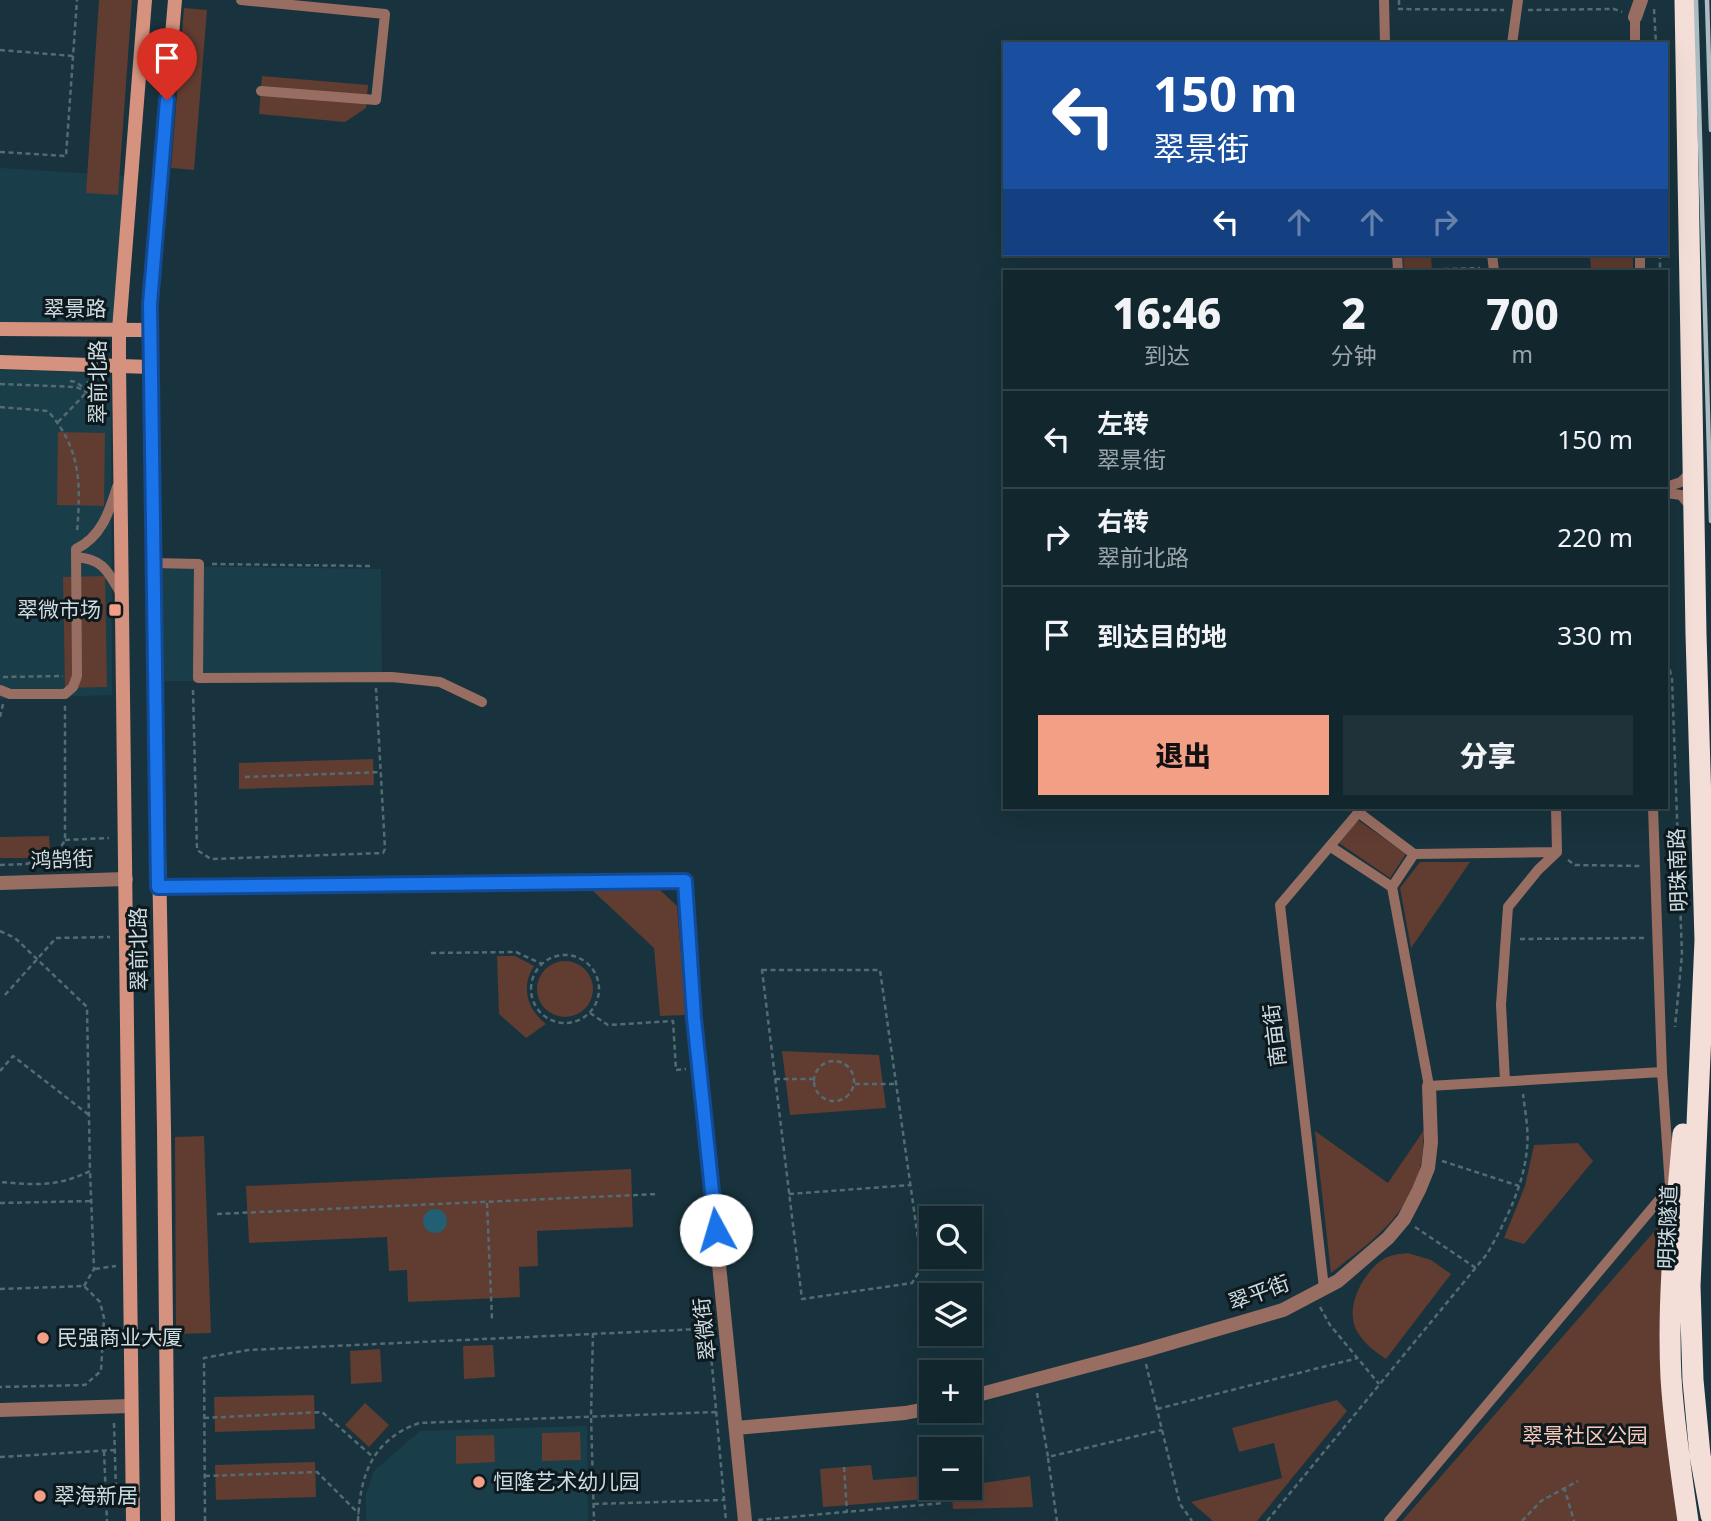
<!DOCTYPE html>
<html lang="zh">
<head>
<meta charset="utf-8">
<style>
  body { margin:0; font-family:"Noto Sans","Noto Sans SC",sans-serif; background:#1f323a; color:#f1f3f6; height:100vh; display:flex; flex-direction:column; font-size:26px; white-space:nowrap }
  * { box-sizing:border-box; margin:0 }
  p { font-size:23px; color:#9ca5aa }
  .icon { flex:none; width:38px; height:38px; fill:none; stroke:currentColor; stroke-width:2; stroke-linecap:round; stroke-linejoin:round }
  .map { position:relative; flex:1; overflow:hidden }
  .side { position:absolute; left:1003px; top:270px; width:665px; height:539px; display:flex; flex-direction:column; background:#12262e; border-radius:0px; box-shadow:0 7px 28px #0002,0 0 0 2px #31434a }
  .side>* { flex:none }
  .hud { position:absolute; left:1003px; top:42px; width:665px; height:214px; border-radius:0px; box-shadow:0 7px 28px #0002,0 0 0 2px #31434a; background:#1a4fa0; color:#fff; overflow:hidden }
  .fabs { position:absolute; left:919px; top:1206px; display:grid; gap:14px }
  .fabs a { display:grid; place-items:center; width:63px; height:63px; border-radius:0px; background:#12262e; box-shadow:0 7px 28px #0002,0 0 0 2px #31434a; font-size:35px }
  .pin { position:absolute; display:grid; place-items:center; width:60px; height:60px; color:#fff; margin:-72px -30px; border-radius:50% 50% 50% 0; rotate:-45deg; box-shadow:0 0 7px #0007 }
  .pin .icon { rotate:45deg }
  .me { position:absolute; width:77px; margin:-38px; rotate:354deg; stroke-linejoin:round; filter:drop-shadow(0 0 5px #0008) }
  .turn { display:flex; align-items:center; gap:24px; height:147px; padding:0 35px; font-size:32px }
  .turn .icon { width:91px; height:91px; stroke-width:2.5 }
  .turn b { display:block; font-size:49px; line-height:60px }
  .lanes { display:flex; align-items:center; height:66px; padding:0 35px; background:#0003; justify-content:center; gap:35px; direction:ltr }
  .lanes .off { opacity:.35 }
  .eta { display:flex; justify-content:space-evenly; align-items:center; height:119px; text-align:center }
  .eta b { font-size:42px; font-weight:800; line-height:49px }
  .cta { display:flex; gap:14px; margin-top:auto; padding:14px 35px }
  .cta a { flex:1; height:80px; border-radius:0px; background:#f39f86; color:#111; font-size:28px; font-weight:800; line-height:80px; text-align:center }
  .cta a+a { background:#1f323a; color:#f1f3f6 }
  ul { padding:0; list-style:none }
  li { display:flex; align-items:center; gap:21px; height:98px; padding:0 35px; border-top:2px solid #31434a }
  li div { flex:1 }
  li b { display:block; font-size:26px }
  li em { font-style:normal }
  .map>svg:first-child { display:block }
</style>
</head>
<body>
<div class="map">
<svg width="1711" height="1521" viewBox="0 0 1711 1521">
  <rect width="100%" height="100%" fill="#18333d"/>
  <!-- built -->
  <path fill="#193e4a" d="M 0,168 L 127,176 L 115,325 L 0,323 Z
    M 0,370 L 111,373 L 112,695 L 0,699 Z
    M 156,566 L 381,569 L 382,681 L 157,681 Z
    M 587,1426 L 588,1521 L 366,1521 L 366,1494 L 374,1471 L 420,1431 Z"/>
  <!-- green -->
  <path fill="#603c31" d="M 99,0 L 132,0 L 118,195 L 86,193 Z
    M 184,8 L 207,10 L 194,170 L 171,168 Z
    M 262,76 L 368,85 L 366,108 L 345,122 L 259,114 Z
    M 1403,254 L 1431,254 L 1432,271 L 1404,271 Z
    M 1590,254 L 1633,254 L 1633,271 L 1591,271 Z
    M 58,432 L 105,433 L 104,506 L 57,505 Z
    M 105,576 L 107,687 L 65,688 L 63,577 Z
    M 373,759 L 374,785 L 239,789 L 239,763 Z
    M 1358,820 L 1406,854 L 1390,878 L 1339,843 Z
    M 49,836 L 50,850 L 27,858 L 0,858 L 0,837 Z
    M 1420,862 L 1470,862 L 1411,948 L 1400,888 Z
    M 592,890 L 660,890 L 677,906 L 686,1015 L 660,1016 L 654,948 Z
    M 497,956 L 515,956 L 534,966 C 520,987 528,1010 546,1024 L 526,1038 L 499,1014 Z
    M537 989a28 28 0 1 1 56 0a28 28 0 1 1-56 0Z
    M 782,1051 L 879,1055 L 886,1108 L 790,1115 Z
    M 1424,1130 C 1423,1143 1423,1156 1420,1168 C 1408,1217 1368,1244 1331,1273 L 1315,1131 L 1388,1183 Z
    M 204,1136 L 211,1333 L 176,1334 L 175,1137 Z
    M 1578,1143 L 1593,1161 L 1524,1244 L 1504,1238 L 1525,1186 L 1534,1145 Z
    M 631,1169 L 633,1227 L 537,1231 L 538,1266 L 519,1267 L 520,1297 L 408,1302 L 407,1270 L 389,1271 L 387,1237 L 249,1243 L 246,1186 Z
    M 1659,1226 L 1670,1235 L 1681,1521 L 1402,1521 Z
    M 1408,1253 L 1431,1260 L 1451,1274 L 1386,1359 C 1375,1352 1365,1344 1358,1333 C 1343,1310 1362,1274 1382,1260 C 1389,1255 1399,1254 1408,1253 Z
    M 493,1345 L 495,1377 L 464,1379 L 463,1346 Z
    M 380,1349 L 382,1382 L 351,1384 L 350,1351 Z
    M 314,1395 L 315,1429 L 215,1432 L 214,1397 Z
    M 1337,1400 L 1347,1411 L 1257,1521 L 1213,1521 L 1191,1502 L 1282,1478 L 1274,1443 L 1239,1452 L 1232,1428 Z
    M 365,1403 L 389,1425 L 369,1447 L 345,1425 Z
    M 580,1432 L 581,1460 L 542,1461 L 542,1433 Z
    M 494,1435 L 495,1462 L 456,1464 L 456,1436 Z
    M 315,1462 L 316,1497 L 216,1500 L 215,1465 Z
    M 871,1465 L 873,1480 L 925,1476 L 926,1499 L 823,1507 L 820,1469 Z
    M 1030,1476 L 1033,1507 L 953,1509 L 951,1488 L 970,1488 L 970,1485 Z"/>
  <!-- water -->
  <path fill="#235f73" d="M423 1221a12 12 0 1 1 24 0a12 12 0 1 1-24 0Z"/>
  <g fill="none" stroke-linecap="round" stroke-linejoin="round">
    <!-- path -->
    <path stroke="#546b73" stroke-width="2.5" stroke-dasharray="5 3.5" stroke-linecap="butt" d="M 1399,0 L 1399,9
      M 1398,9 L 1504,10
      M 1654,9 L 1656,44
      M 1528,10 L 1614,9 L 1622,12
      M 0,50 L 73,56
      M 0,152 L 66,156 L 77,0
      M 1660,254 L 1660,271
      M 1410,270 L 1480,268
      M 90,315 L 90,299 L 106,301
      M 70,381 L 76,382 L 85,389
      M 0,384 L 76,387 C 91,393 97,402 104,416
      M 0,407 L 48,411 C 81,449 81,483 77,532
      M 58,422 L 87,392 L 88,381
      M 212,564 L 370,566
      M 1666,653 L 1672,679 L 1682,955 L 1675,1027
      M 3,677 L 63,676
      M 193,690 L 197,850 L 211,859 L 383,853 L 385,849 L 376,688
      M 0,717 L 3,704
      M 245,777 L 381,772
      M 65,840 L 109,838
      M 1568,860 L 1575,865 L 1641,866
      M 0,865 L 26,864 L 56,855 L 65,840 L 65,705
      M 0,931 L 15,938 L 87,1007 L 90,1171 C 57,1187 36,1185 0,1182
      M 1520,939 L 1646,938
      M 431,953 L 516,952 L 542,964
      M531 989a34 34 0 1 1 68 0a34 34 0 1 1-68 0Z
      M 762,970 L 880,970 L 922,1267 L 912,1283 L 802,1299 Z
      M 5,995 L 56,938 L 110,937
      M 590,1013 L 608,1025 L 673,1021 L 676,1070 L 686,1069
      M814 1081a20 20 0 1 1 40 0a20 20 0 1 1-40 0Z
      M 0,1071 L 13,1056 L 89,1115
      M 775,1079 L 814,1079
      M 855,1084 L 896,1084
      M 1442,1161 L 1519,1186
      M 789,1194 L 911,1185
      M 0,1203 L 91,1201
      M 487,1203 L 492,1319
      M 217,1214 L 658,1194
      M 1415,1227 L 1476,1268
      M 95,1269 L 116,1266
      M 84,1286 L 94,1269 L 90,1171
      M 0,1289 L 84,1286 L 100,1302 L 104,1318 L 101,1371 L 85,1385 L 0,1387
      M 1320,1307 L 1330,1325 L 1379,1384
      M 593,1333 L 591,1416 L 594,1521
      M 1146,1364 L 1180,1504 L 1192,1521
      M 1037,1393 L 1048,1457 L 1162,1430
      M 1157,1409 L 1358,1358
      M 204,1418 L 322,1412 L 373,1457
      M 114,1423 L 116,1490
      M 104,1451 L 107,1521
      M 0,1457 L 115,1450
      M 1048,1458 L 1057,1521
      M 844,1467 L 847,1512
      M 205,1476 L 317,1472 L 359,1514
      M 1564,1487 L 1574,1521
      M 594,1504 L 724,1500
      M 758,1520 L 943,1503
      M 205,1521 L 204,1358 L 248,1350 L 699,1329 L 707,1332 L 710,1343 L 726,1521
      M 358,1521 C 360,1475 372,1440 419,1423 L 716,1412
      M 1267,1521 L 1487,1254 C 1505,1222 1524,1186 1527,1148 C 1529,1131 1525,1111 1523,1094
      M 1522,1521 L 1541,1501 L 1578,1481"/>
    <!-- lane -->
    <path stroke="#996e62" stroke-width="10" d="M 241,0 L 385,14 L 376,100 L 261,91
      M 1384,0 L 1385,44
      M 1635,17 L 1635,44
      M 1512,44 L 1518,0
      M 1397,254 L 1398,271
      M 1492,254 L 1494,271
      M 1640,254 L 1640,271
      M 1666,487 L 1681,482 L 1691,472
      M 1666,493 L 1681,495 L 1691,507
      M 76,557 C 104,559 108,572 121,594
      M 153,563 L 199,564 L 198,678 L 392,677 L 440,682 L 482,702
      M 0,690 L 10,694 L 65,694 L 73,687 L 77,676 L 76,549 C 101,537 109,513 117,487
      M 1556,807 L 1557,852
      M 1358,812 L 1414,854
      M 1331,847 L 1392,887
      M 1505,1081 L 1501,1005 L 1508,907 L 1538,870 L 1557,852 L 1414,854 L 1392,887 L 1429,1086 L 1662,1072 L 1653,807
      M 1324,1288 L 1280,905 L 1363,807
      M 1389,1521 L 1670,1187 L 1662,1072"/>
    <!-- street -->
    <path stroke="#996e62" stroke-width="14" d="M 1635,17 L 1641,0
      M 0,883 L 126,879
      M 158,887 L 685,881 L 694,1018 L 745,1521
      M 970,1397 L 1143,1351 L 1283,1310 L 1338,1281 L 1388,1238 L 1404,1219 L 1419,1190 L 1428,1168 L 1431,1142 L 1429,1086
      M 0,1410 L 131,1406
      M 736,1428 L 905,1413 L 931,1408"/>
    <!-- secondary -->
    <path stroke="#d5927e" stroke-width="14" d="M 0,329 L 150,330
      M 0,362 L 150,367
      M 133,1521 L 119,365 L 119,330 L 145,0
      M 168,1521 L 164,1129 L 150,367 L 150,292 L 175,0"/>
    <!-- highway -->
    <path stroke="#f4ded8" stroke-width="21" d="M 1685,0 L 1696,634 L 1705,940 L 1690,1286 L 1693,1380 L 1700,1455 L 1711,1515
      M 1683,1134 C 1676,1215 1667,1297 1671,1378 C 1674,1426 1681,1473 1688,1521"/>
    <!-- rail -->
    <path stroke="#abbcc3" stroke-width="4.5" d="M 1696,0 L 1711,521
      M 1707,0 L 1711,130"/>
  </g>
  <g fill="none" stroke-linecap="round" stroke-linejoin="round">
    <!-- route casing -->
    <g stroke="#114b97" stroke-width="18">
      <path id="route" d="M 167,100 L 150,304 L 158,887 L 685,881 L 694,1018 L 716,1230"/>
    </g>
    <!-- route -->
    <use href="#route" stroke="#1a73e8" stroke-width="12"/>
  </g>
  <!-- markers -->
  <g fill="#f39f86" stroke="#0d191d" stroke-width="2.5">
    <rect x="108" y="603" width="14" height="14" rx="3.5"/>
    <circle cx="43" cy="1338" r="7"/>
    <circle cx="479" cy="1482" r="7"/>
    <circle cx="40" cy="1496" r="7"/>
  </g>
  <g text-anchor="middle" stroke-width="6" stroke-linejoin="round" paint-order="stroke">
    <!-- street labels -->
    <g font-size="21" fill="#cddce2" stroke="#0d191d">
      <text x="75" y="316">翠景路</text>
      <text transform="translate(98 382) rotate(-90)" y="7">翠前北路</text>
      <text transform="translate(62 860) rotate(-2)" y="7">鸿鹄街</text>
      <text transform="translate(1678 870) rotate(-92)" y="7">明珠南路</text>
      <text transform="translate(139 949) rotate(-91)" y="7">翠前北路</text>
      <text transform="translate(1275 1035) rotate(-97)" y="7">南亩街</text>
      <text transform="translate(1668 1227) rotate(-88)" y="7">明珠隧道</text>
      <text transform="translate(1259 1293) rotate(-20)" y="7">翠平街</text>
      <text transform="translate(705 1329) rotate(-96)" y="7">翠微街</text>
    </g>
    <!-- poi labels -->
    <g font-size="21" fill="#cddce2" stroke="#0d191d" text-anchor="start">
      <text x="101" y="617" text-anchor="end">翠微市场</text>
      <text x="57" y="1345">民强商业大厦</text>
      <text x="493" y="1489">恒隆艺术幼儿园</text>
      <text x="54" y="1503">翠海新居</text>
    </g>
    <!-- park labels -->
    <g font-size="21" fill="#f9c9ba" stroke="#0d191d">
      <text x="1585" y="1443">翠景社区公园</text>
    </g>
  </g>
</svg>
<div class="fabs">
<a><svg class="icon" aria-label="search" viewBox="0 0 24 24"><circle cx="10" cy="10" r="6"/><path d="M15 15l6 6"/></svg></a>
<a><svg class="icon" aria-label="layers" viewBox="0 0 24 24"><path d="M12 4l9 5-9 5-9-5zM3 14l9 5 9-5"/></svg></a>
<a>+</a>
<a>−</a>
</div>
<div class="pin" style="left:167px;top:100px;background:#d93025"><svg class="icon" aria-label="arrive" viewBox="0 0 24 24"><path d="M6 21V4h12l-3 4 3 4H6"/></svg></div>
<svg class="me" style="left:716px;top:1230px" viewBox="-20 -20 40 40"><circle r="19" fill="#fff"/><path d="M0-13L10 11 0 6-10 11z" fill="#1a73e8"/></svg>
<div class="hud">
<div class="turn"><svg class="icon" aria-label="left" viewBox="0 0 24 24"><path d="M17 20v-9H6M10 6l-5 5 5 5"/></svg><div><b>150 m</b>翠景街</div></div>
<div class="lanes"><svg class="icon" aria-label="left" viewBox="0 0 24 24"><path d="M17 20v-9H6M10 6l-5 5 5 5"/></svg><svg class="icon off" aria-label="ahead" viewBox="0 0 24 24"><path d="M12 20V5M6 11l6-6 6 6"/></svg><svg class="icon off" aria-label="ahead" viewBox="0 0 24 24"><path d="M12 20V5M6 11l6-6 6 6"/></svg><svg class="icon off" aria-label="right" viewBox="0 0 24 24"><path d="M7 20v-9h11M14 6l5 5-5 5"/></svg></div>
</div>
<section class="side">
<div class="eta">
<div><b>16:46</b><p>到达</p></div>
<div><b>2</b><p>分钟</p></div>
<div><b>700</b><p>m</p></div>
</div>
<ul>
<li><svg class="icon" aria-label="left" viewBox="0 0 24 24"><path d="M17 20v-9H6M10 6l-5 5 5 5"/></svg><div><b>左转</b><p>翠景街</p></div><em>150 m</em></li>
<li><svg class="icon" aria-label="right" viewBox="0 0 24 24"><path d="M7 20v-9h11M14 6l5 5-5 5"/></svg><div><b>右转</b><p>翠前北路</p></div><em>220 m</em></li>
<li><svg class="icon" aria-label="arrive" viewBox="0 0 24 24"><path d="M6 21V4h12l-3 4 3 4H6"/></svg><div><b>到达目的地</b></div><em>330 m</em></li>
</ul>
<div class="cta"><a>退出</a><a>分享</a></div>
</section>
</div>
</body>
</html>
